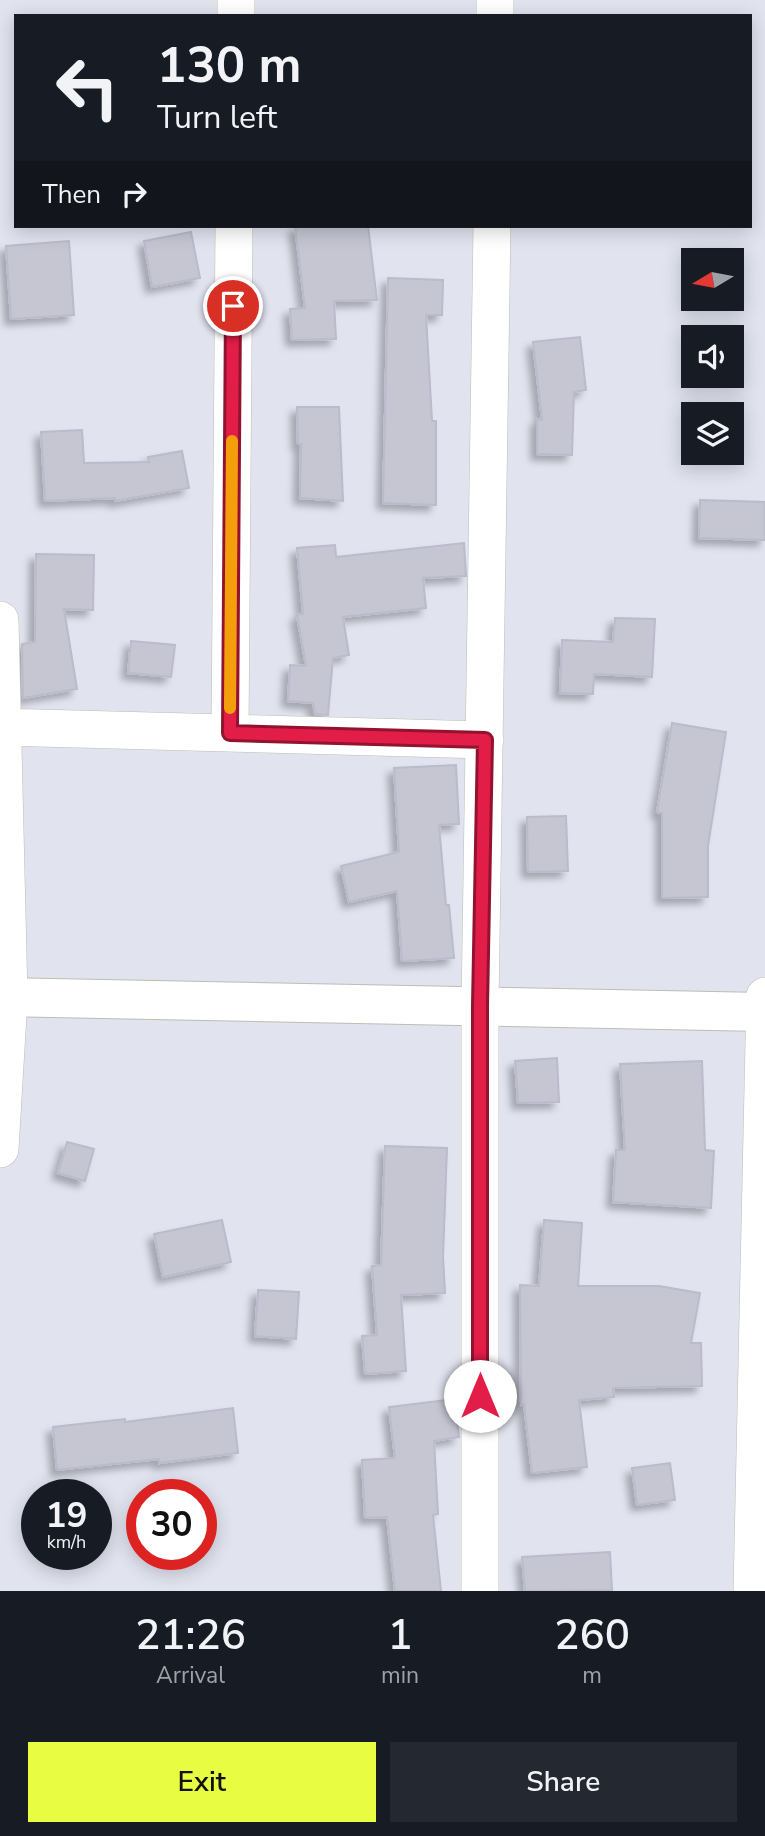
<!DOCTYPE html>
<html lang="en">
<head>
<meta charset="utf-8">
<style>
  body { margin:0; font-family:"Nunito Sans",sans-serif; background:#242831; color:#f1f3f6; height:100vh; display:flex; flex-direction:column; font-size:26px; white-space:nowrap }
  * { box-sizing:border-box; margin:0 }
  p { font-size:23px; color:#9ea1a6 }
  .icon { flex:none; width:38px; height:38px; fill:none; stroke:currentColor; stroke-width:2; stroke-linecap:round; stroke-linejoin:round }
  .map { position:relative; height:1591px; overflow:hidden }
  .sheet { display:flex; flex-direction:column; background:#171b24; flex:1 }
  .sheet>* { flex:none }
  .guide { position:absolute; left:14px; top:14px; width:738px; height:214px; border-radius:0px; box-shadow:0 4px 18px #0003; background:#171b24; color:#f1f3f6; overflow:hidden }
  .needle { width:46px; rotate:260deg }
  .tools { position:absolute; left:681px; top:248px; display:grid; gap:14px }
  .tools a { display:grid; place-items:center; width:63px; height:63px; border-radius:0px; background:#171b24; box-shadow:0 4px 18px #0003; font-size:35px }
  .speed { position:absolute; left:21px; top:1479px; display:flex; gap:14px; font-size:35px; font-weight:700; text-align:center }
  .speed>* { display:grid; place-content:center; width:91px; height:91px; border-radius:50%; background:#171b24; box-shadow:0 4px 18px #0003; line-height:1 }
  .speed small { font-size:18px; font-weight:400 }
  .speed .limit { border:10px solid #d22; background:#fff; color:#111 }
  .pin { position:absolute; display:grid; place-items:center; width:60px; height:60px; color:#fff; margin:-30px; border:4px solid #fff; border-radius:50%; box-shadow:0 2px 7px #0007 }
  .me { position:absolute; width:77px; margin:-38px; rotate:0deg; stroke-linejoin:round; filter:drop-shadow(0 0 5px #0008) }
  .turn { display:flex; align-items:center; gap:24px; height:147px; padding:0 28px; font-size:32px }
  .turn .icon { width:91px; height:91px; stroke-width:2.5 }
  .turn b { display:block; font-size:49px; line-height:60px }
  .then { display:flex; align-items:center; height:66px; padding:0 28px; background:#0003; gap:14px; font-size:26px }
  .eta { display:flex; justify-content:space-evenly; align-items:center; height:119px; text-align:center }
  .eta b { font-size:42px; font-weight:600; line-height:49px }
  .primary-button { display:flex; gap:14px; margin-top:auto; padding:14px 28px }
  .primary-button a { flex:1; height:80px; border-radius:0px; background:#e8fc41; color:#111; font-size:28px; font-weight:600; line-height:80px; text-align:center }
  .primary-button a+a { background:#242831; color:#f1f3f6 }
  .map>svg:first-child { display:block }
</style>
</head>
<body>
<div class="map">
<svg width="765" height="1591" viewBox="0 0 765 1591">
  <defs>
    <filter id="shadow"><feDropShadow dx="-6" dy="6" stdDeviation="3.5" flood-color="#0004"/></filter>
  </defs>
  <rect width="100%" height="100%" fill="#e1e3ef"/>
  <!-- building -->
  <path fill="#c5c6d2" stroke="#babbcb" stroke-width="2" filter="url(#shadow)" d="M 295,226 L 368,226 L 377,300 L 334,301 L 336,339 L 292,340 L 290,309 L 305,308 Z
    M 191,232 L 200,278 L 152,287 L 144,241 Z
    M 69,241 L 74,315 L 11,319 L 6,246 Z
    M 388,278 L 443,280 L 442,315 L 426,315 L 432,421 L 436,421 L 436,505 L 383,503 Z
    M 580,337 L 586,390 L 574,392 L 572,455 L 537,454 L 537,419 L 542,420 L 533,342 Z
    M 297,407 L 339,407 L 343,501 L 300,498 L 301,444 L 298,444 Z
    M 82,430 L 84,463 L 149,462 L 148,457 L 182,451 L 189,488 L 115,501 L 115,498 L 45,501 L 41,432 Z
    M 700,500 L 765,502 L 765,540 L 699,538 Z
    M 464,543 L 466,576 L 423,578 L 426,608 L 343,617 L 349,655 L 333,658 L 328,715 L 315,714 L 313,703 L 288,701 L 290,665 L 306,666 L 297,615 L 303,614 L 297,548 L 335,545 L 336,557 Z
    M 36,554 L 94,555 L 93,610 L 64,609 L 77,689 L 23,698 L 22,644 L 35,642 Z
    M 615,618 L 655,619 L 652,677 L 594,674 L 593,694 L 560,693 L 562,640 L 613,642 Z
    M 131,641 L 175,645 L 171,677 L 128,673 Z
    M 672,723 L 726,732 L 708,846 L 708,897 L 662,898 L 662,813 L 657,812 Z
    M 456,765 L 459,824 L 439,825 L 446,905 L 449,905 L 454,958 L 402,961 L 397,891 L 349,902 L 341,866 L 399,852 L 394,768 Z
    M 566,816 L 568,871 L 528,872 L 527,817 Z
    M 557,1058 L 559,1102 L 518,1103 L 515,1061 Z
    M 702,1061 L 705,1150 L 714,1151 L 711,1208 L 613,1202 L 616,1150 L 625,1150 L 620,1064 Z
    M 67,1142 L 94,1149 L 85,1181 L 58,1173 Z
    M 385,1146 L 447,1148 L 443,1257 L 445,1293 L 401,1295 L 406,1371 L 365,1374 L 362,1336 L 377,1335 L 372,1266 L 381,1265 Z
    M 222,1220 L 231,1262 L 163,1277 L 154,1234 Z
    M 544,1220 L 582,1223 L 578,1286 L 659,1286 L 700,1293 L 691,1343 L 701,1343 L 702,1386 L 613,1388 L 614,1397 L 579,1400 L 587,1467 L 532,1473 L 524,1404 L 521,1405 L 520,1285 L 539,1286 Z
    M 258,1290 L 299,1292 L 296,1339 L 255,1336 Z
    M 454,1399 L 459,1437 L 434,1441 L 438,1514 L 433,1515 L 441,1591 L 395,1591 L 387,1517 L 365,1518 L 362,1460 L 395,1458 L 389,1407 Z
    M 233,1408 L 238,1453 L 159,1463 L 159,1459 L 57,1470 L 53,1427 L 125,1419 L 125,1422 Z
    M 670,1463 L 675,1500 L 637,1505 L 632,1468 Z
    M 610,1552 L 612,1590 L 525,1591 L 522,1557 Z"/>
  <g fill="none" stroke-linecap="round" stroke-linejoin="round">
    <!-- minor casing -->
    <g stroke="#bcbeb1" stroke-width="38">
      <path id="minor" d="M 236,16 L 236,0
        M 495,16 L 495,0
        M 0,620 L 9,998 L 0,1149
        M 0,727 L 485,740
        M 230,733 L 234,226
        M 480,1591 L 480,1006 L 492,226
        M 752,1591 L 765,996"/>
    </g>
    <!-- tertiary casing -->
    <g stroke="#bcbeb1" stroke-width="40">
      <path id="tertiary" d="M 0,997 L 765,1012"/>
    </g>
    <!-- minor -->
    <use href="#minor" stroke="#fff" stroke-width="37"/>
    <!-- tertiary -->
    <use href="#tertiary" stroke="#fff" stroke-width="38"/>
  </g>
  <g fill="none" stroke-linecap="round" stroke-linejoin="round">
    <!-- route casing -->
    <g stroke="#92132f" stroke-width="18">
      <path id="route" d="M 233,306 L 230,733 L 485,740 L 480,1006 L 480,1396"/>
    </g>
    <!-- route -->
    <use href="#route" stroke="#e11d48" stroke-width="12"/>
    <!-- slow -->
    <path stroke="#f59e0b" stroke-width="12" d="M 230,708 L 232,441"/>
  </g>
</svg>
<div class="tools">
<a><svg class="needle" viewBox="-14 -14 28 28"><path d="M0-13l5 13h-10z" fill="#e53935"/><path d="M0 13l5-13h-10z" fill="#9ea1a6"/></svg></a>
<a><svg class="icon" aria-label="sound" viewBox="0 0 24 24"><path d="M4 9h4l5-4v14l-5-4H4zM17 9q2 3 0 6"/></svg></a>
<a><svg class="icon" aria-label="layers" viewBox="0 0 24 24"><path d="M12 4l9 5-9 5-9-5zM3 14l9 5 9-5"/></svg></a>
</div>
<div class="speed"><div>19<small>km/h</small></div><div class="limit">30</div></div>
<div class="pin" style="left:233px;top:306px;background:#d93025"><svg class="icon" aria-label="arrive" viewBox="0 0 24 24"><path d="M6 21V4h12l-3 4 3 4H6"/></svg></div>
<svg class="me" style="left:480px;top:1396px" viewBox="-20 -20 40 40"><circle r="19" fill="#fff"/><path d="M0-13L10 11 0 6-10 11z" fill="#e11d48"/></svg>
<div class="guide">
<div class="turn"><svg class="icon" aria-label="left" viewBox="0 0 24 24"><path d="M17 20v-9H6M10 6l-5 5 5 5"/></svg><div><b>130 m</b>Turn left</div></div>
<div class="then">Then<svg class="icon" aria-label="right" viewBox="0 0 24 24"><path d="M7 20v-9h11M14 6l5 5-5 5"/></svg></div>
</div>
</div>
<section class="sheet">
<div class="eta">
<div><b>21:26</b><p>Arrival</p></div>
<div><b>1</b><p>min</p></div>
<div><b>260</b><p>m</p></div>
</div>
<div class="primary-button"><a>Exit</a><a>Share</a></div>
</section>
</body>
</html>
